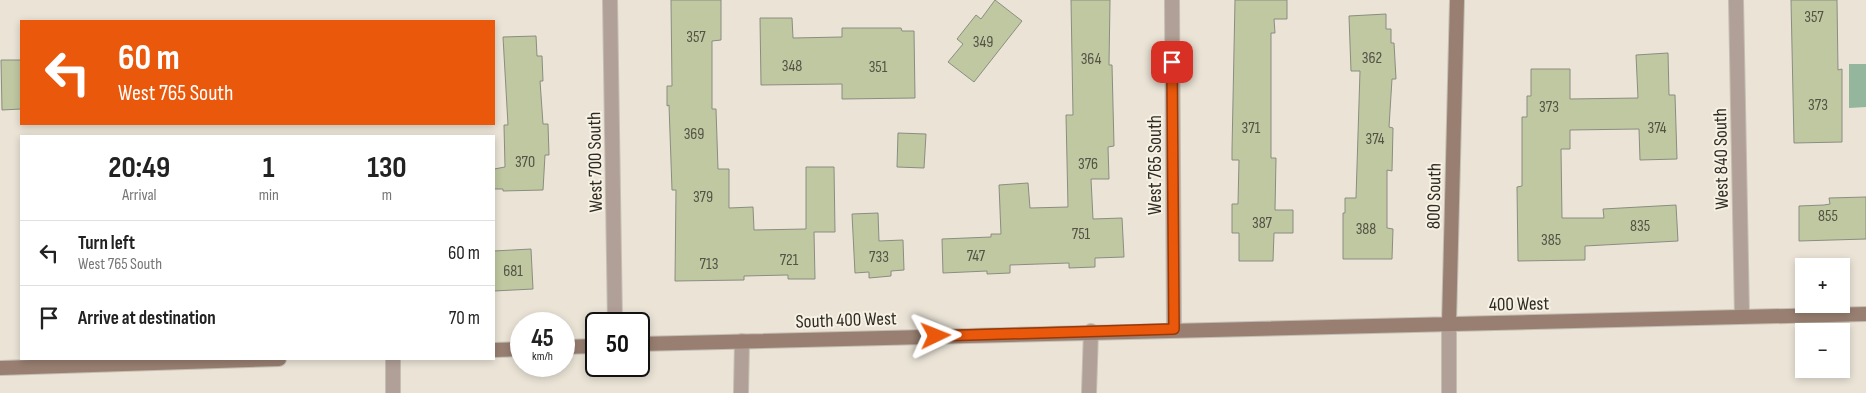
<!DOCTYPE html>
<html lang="en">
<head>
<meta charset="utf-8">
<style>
  body { margin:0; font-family:"Sofia Sans Condensed",sans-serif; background:#f2f2f2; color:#222; height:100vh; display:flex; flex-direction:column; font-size:19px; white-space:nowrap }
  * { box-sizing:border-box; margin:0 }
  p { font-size:16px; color:#767676 }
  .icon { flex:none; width:28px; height:28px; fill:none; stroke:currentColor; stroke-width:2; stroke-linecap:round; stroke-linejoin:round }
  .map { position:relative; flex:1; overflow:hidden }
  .panel { position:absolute; left:20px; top:135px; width:475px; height:225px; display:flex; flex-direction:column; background:#fff; border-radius:0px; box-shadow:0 2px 8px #0003 }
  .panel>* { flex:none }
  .banner { position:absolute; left:20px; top:20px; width:475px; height:105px; border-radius:0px; box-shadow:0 2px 8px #0003; background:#ea580c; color:#fff; overflow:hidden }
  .fabs { position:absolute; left:1795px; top:258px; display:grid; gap:10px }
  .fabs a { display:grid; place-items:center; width:55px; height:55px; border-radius:0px; background:#fff; box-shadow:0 2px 8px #0003; font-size:25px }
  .speed { position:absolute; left:510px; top:312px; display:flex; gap:10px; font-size:25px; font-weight:700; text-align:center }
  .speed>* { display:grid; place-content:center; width:65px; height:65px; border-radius:50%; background:#fff; box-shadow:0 2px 8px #0003; line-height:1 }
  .speed small { font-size:12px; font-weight:400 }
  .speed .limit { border:2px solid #111; border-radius:8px; background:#fff; color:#111 }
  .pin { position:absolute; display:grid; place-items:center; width:42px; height:42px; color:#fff; margin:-21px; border-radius:10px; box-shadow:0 2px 8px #0006 }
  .me { position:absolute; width:55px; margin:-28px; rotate:88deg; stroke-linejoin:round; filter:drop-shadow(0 0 4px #0008) }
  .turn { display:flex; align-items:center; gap:18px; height:105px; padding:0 15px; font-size:22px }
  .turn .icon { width:65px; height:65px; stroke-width:2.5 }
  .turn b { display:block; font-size:35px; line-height:42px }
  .eta { display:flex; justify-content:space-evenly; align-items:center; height:85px; text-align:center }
  .eta b { font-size:30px; font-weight:700; line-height:35px }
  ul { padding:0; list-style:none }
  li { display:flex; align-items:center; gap:15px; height:65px; padding:0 15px; border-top:1px solid #e0e0e0 }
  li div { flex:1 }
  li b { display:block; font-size:19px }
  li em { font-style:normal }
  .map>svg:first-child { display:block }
</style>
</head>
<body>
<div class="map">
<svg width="1866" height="393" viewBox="0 0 1866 393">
  <rect width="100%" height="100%" fill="#eae3d6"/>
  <!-- water -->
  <path fill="#93b69c" d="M 1849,64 L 1866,64 L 1866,107 L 1849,108 Z"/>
  <!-- building -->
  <path fill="#bfc8a1" stroke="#8a8e81" d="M 671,0 L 721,0 L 721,40 L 712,41 L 712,109 L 716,109 L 718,169 L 729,169 L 729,208 L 753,207 L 754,230 L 806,229 L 806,167 L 834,167 L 835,232 L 814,232 L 815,279 L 788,279 L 788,275 L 744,276 L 744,280 L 675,281 L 676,190 L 672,190 L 669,105 L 667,106 L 667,86 L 672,86 Z
    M 995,0 L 1022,21 L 974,82 L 948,62 L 963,44 L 957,39 L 976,15 L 981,19 Z
    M 1071,0 L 1110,0 L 1109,65 L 1112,65 L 1114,146 L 1108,147 L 1109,179 L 1091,179 L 1093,219 L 1122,218 L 1124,257 L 1095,258 L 1095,267 L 1069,268 L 1069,263 L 1010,265 L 1010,273 L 987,274 L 987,271 L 943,273 L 942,239 L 991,237 L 991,234 L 1001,234 L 999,185 L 1028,183 L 1030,208 L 1068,207 L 1066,115 L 1073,115 Z
    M 1235,0 L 1287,0 L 1287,19 L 1274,19 L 1275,33 L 1271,33 L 1271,158 L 1276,158 L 1275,210 L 1293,210 L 1293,233 L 1274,233 L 1273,261 L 1239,261 L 1239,233 L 1232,233 L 1232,204 L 1238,204 L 1239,160 L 1232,160 L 1232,150 Z
    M 1791,0 L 1837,0 L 1838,70 L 1842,69 L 1842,142 L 1794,143 Z
    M 1386,14 L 1386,29 L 1391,29 L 1391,43 L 1394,43 L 1396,79 L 1392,79 L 1389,127 L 1393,128 L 1392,171 L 1387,170 L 1387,228 L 1393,229 L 1392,259 L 1343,259 L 1343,213 L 1345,213 L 1345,198 L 1356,198 L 1360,71 L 1351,71 L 1349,16 Z
    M 760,18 L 792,18 L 793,38 L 842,37 L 842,28 L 901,28 L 902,31 L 914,31 L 915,98 L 842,99 L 842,84 L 761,85 Z
    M 536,36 L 537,56 L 542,56 L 543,81 L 540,81 L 543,124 L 548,124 L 549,155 L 545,155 L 543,190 L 503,191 L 503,189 L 494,189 L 494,169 L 505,167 L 504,125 L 508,125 L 503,37 Z
    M 1668,53 L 1669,95 L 1675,95 L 1677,159 L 1640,160 L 1639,129 L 1570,130 L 1570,149 L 1561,149 L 1562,218 L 1604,218 L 1603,209 L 1676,205 L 1678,241 L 1585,246 L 1585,260 L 1518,261 L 1517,187 L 1522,186 L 1522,117 L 1527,117 L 1527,96 L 1531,96 L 1531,69 L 1570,69 L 1570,99 L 1638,98 L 1636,55 Z
    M 1,60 L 21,60 L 21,109 L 2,110 Z
    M 898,133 L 926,134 L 924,168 L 897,167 Z
    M 1866,197 L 1866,239 L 1799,241 L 1799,206 L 1824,205 L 1830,204 L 1829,198 Z
    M 878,213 L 879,241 L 903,240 L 904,270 L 891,271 L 891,276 L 869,278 L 869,272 L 855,273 L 852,214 Z
    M 531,249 L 533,289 L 494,291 L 494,251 Z"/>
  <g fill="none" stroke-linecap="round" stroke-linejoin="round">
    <!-- minor casing -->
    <g stroke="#c4beb3" stroke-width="16">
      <path id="minor" d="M 610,0 L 615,324
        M 1172,0 L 1174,329
        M 1736,0 L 1742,316
        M 393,393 L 393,359
        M 741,393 L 742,341
        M 1089,393 L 1091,331"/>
    </g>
    <!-- tertiary casing -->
    <g stroke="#c4beb3" stroke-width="16">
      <path id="tertiary" d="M 1449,393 L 1449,324"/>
    </g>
    <!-- secondary casing -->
    <g stroke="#c4beb3" stroke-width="16">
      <path id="secondary" d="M 1449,324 L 1457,0
        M 639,344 L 1866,314
        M 564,347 L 596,346
        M 494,350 L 521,349
        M 0,368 L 279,359"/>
    </g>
    <!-- minor -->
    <use href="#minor" stroke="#b1a097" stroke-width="14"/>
    <!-- tertiary -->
    <use href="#tertiary" stroke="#b1a097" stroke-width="14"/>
    <!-- secondary -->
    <use href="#secondary" stroke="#987f71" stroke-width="14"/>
  </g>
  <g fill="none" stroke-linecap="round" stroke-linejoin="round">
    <!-- route casing -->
    <g stroke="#983908" stroke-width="12">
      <path id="route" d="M 936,336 L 1174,329 L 1172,62"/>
    </g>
    <!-- route -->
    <use href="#route" stroke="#ea580c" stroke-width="9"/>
  </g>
  <g text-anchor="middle" stroke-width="4" stroke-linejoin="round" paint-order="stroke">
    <!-- number labels -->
    <g font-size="16" fill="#525245">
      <text x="1814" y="22">357</text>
      <text x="696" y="42">357</text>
      <text x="983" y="47">349</text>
      <text x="1372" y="63">362</text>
      <text x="1091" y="64">364</text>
      <text x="792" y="71">348</text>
      <text x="878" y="72">351</text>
      <text x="1818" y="110">373</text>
      <text x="1549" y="112">373</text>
      <text x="1251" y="133">371</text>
      <text x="1657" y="133">374</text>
      <text x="694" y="139">369</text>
      <text x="1375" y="144">374</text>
      <text x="525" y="167">370</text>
      <text x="1088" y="169">376</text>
      <text x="703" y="202">379</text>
      <text x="1828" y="221">855</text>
      <text x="1262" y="228">387</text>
      <text x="1640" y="231">835</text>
      <text x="1366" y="234">388</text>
      <text x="1081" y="239">751</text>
      <text x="1551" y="245">385</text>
      <text x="976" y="261">747</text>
      <text x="879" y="262">733</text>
      <text x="789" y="265">721</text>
      <text x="709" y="269">713</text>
      <text x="513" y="276">681</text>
    </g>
    <!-- street labels -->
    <g font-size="19" fill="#2e2b26" stroke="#f7f1e3">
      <text transform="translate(1720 159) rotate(-91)" y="7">West 840 South</text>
      <text transform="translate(594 162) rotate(-91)" y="7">West 700 South</text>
      <text transform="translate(1154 165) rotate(-90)" y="7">West 765 South</text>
      <text transform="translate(1433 196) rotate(-89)" y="7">800 South</text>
      <text transform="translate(1519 303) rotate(-1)" y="7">400 West</text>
      <text transform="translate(846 319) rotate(-2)" y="7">South 400 West</text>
    </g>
  </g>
</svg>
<div class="fabs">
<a>+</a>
<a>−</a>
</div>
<div class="speed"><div>45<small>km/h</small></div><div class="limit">50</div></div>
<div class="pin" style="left:1172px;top:62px;background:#d93025"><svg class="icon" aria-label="arrive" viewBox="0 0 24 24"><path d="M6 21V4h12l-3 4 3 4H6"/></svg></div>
<svg class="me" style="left:936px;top:336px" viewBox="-20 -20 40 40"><path d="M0-17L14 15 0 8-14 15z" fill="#ea580c" stroke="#fff" stroke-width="4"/></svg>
<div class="banner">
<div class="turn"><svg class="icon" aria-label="left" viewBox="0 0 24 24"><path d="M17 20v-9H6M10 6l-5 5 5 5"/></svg><div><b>60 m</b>West 765 South</div></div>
</div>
<section class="panel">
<div class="eta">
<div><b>20:49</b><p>Arrival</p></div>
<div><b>1</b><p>min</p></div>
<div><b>130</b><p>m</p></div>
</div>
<ul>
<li><svg class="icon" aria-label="left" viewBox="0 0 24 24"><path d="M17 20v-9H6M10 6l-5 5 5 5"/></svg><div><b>Turn left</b><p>West 765 South</p></div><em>60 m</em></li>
<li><svg class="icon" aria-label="arrive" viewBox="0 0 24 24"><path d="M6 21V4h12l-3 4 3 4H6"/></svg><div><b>Arrive at destination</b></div><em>70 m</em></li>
</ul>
</section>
</div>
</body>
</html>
